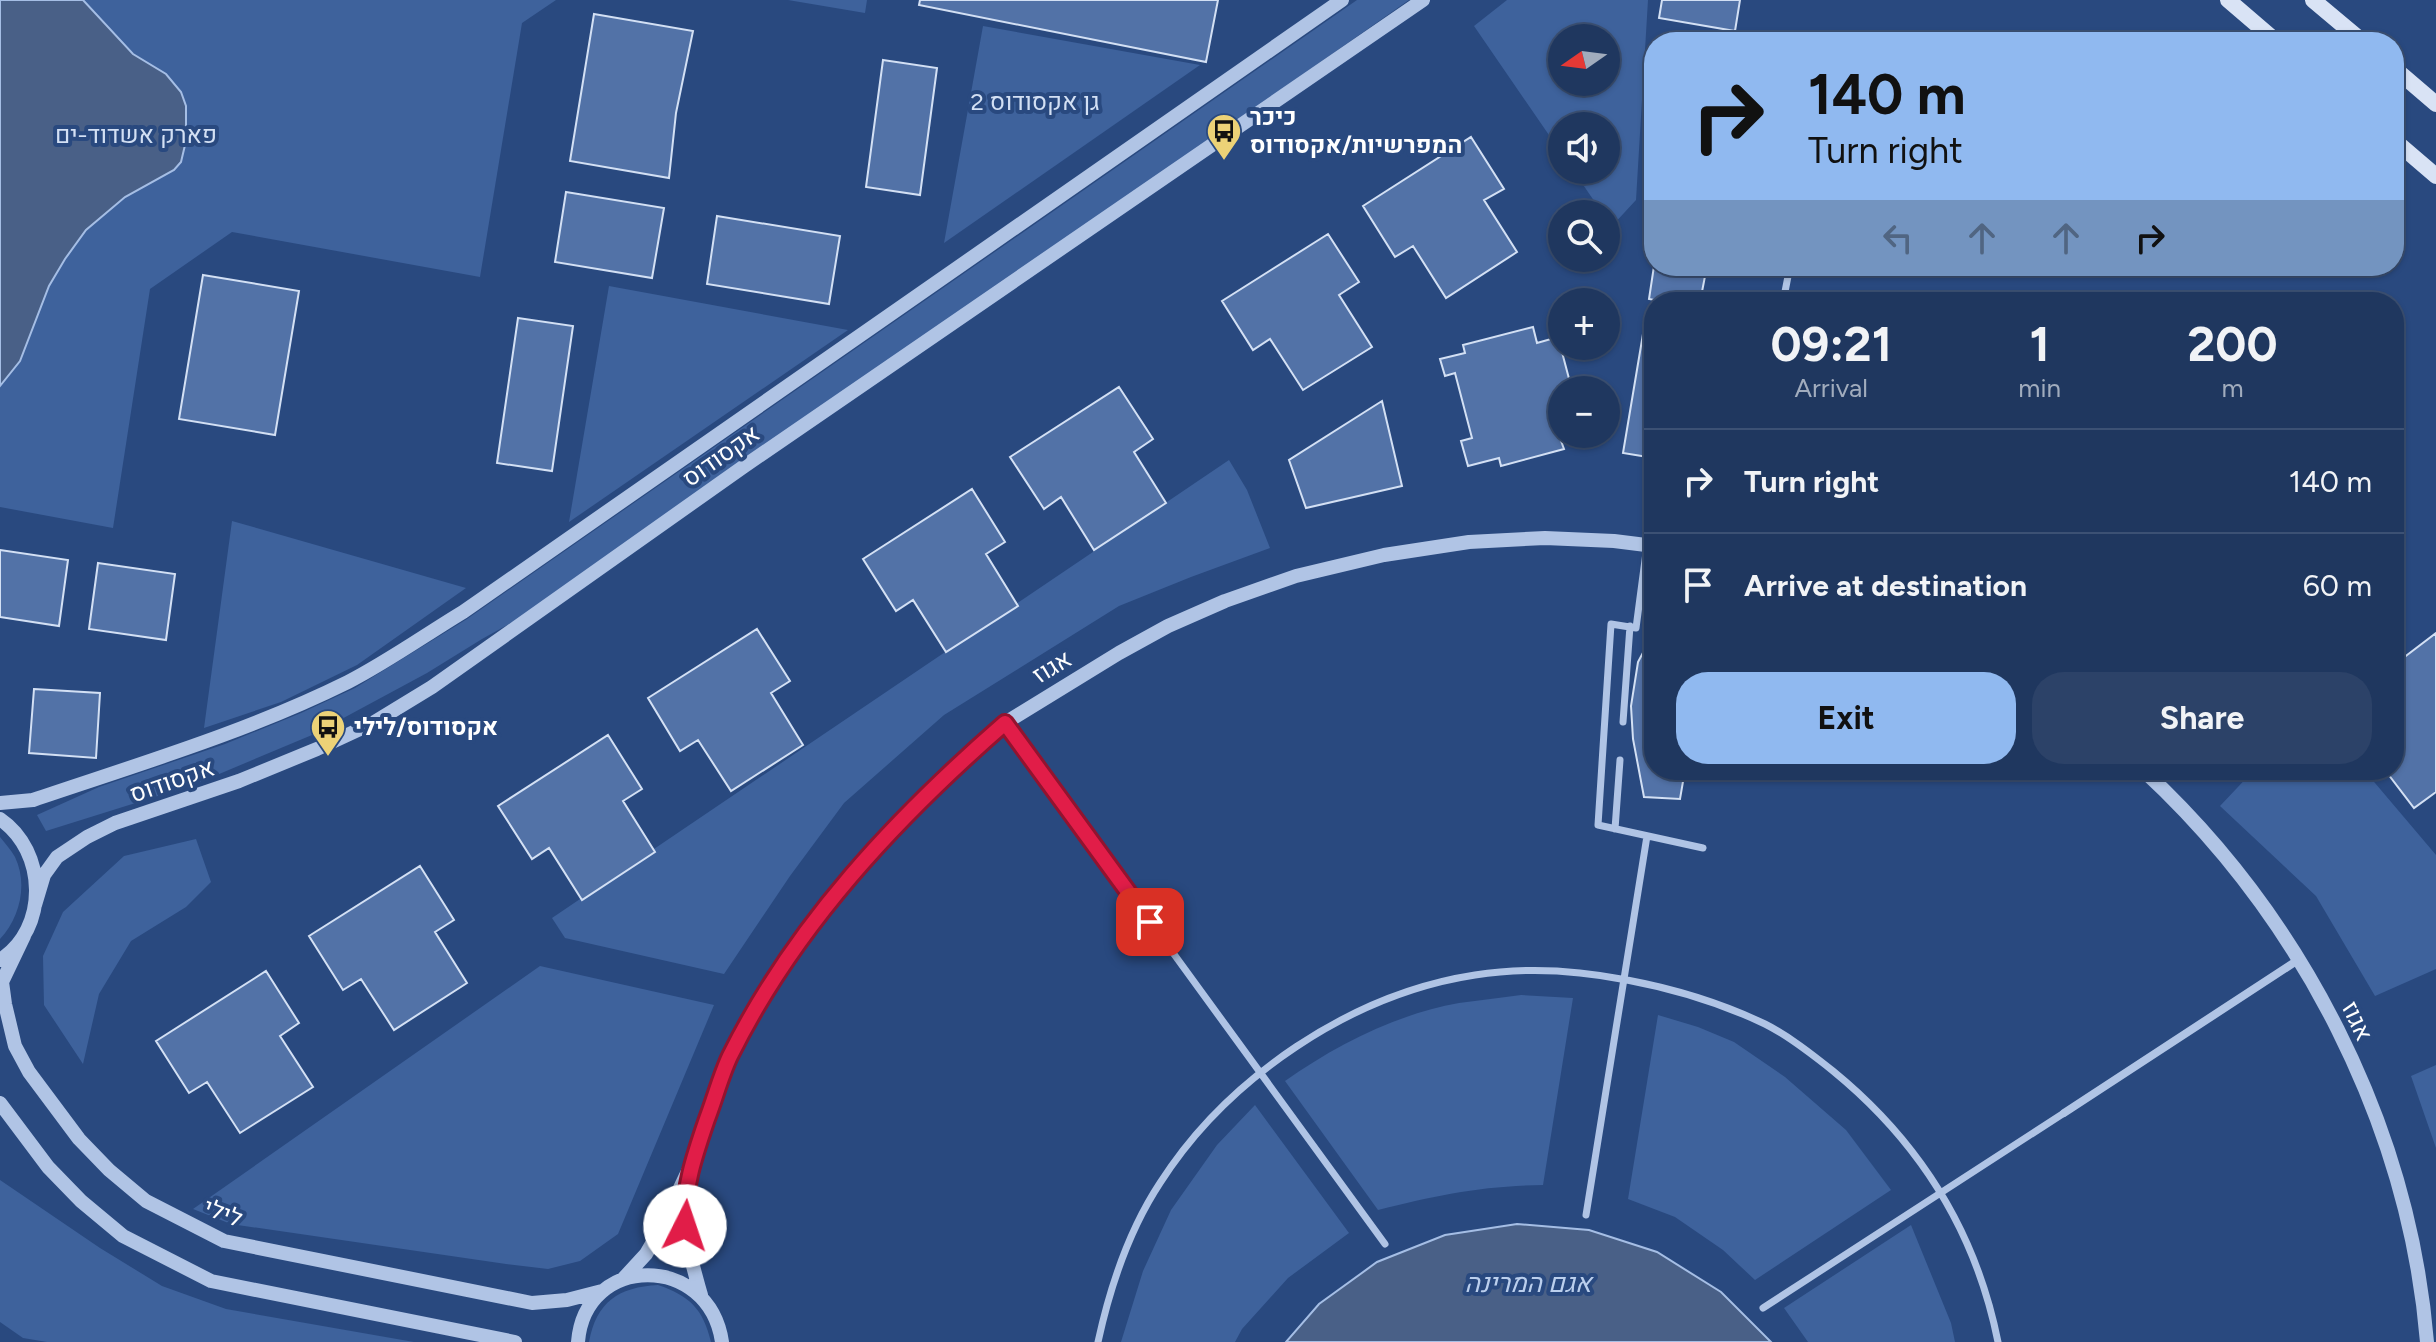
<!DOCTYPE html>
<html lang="en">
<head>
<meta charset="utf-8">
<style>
  body { margin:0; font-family:Figtree,Heebo,sans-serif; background:#2c4268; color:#f1f3f6; height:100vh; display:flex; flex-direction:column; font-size:30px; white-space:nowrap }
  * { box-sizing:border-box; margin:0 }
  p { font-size:26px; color:#a1acbd }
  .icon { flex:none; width:44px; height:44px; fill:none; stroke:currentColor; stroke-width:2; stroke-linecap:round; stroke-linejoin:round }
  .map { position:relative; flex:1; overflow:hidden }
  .details { position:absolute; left:1644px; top:292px; width:760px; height:488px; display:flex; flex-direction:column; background:#1f375f; border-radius:32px; box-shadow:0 2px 6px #0004,0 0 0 2px #3c5174 }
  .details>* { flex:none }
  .top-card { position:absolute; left:1644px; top:32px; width:760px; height:244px; border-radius:32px; box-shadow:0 2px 6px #0004,0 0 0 2px #3c5174; background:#90b9f0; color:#111; overflow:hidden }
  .needle { width:52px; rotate:256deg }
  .buttons { position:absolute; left:1548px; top:24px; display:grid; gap:16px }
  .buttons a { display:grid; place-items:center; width:72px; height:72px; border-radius:50%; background:#1f375f; box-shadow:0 2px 6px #0004,0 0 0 2px #3c5174; font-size:40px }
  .pin { position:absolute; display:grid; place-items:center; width:68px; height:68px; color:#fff; margin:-34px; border-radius:16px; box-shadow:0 4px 12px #0006 }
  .me { position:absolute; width:88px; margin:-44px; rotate:4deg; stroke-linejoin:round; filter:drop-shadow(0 0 6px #0008) }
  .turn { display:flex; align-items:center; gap:28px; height:168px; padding:0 32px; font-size:36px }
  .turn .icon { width:104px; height:104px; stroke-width:2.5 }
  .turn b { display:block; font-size:56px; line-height:68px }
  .lanes { display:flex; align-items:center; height:76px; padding:0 32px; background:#0003; justify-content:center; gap:40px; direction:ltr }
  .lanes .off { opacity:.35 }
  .eta { display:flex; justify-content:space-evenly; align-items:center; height:136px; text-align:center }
  .eta b { font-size:48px; font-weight:700; line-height:56px }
  .primary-button { display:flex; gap:16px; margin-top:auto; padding:16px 32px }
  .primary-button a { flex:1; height:92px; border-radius:32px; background:#90b9f0; color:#111; font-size:32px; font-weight:700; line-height:92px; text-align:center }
  .primary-button a+a { background:#2c4268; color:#f1f3f6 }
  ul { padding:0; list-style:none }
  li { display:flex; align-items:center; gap:24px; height:104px; padding:0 32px; border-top:2px solid #3c5174 }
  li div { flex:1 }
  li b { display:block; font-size:30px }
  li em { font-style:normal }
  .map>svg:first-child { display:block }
</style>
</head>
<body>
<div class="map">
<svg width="2436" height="1342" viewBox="0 0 2436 1342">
  <rect width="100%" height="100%" fill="#29497f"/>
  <!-- green -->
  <path fill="#3e629c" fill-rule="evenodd" d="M 0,0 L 556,0 L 522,23 L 480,277 L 232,232 L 150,289 L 113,528 L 0,507 Z
    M 788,0 L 867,0 L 865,13 Z
    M 1357,0 L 1409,0 L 563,594 L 482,639 L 427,673 L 312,735 L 193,785 L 46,831 L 37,815 L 99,787 L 225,744 L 301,713 L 355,688 L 467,619 Z
    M 1507,0 L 1648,0 L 1636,200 L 1612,226 L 1606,218 L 1606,214 L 1603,214 L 1573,170 L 1606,170 L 1606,126 L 1562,126 L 1562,154 L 1474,26 ZM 1562,38 L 1606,38 L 1606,82 L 1562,82 Z
    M 983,26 L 1200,65 L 944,243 Z
    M 609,286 L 848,330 L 569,522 Z
    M 1229,460 L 1247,490 L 1270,548 L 1191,577 L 1119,606 L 944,715 L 844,803 L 790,876 L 724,974 L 565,938 L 552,918 Z
    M 232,521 L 466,588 L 357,665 L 281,702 L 204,728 Z
    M 2254,770 L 2364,770 L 2436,855 L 2436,969 L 2375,996 L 2316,896 L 2220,806 Z
    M 0,837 C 5,843 11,850 15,857 C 28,884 20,918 0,939 Z
    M 196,839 L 211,882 L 186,907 L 131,941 L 99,994 L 83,1064 L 44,1005 L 43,956 L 63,912 L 124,856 Z
    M 540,966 L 714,1005 L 618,1234 L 580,1261 L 548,1269 L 506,1264 L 231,1224 L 193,1209 Z
    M 1521,995 L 1573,998 L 1543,1185 C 1482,1186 1437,1195 1378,1210 L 1285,1081 C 1336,1045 1397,1014 1459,1003 C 1480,1000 1501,998 1521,995 Z
    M 1658,1015 L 1698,1027 L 1734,1042 L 1785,1077 L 1846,1130 L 1891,1190 L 1755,1280 L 1723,1250 L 1675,1217 L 1628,1199 Z
    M 2436,1065 L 2436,1148 L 2411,1076 Z
    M 1255,1105 L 1349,1233 L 1288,1278 L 1242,1329 L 1235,1342 L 1121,1342 L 1143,1271 L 1171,1210 L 1217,1145 Z
    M 0,1180 L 100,1248 L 162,1286 L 226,1309 L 414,1342 L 47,1342 L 23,1338 L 0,1322 Z
    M 1911,1225 L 1951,1323 L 1955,1342 L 1808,1342 L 1784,1308 Z
    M 658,1285 C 690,1296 703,1309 711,1342 L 589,1342 C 596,1302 619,1287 658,1285 Z"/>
  <!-- water -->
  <path fill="#496087" stroke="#a5bee5" stroke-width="2" d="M 0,0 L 83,0 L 133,54 L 166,74 L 181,92 L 186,106 L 186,141 L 181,162 L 174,170 L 125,197 L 86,230 L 65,259 L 49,286 L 20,361 L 0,386 Z
    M 1517,1224 L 1589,1230 L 1657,1252 L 1721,1292 L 1771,1342 L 1286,1342 L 1319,1304 L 1377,1262 L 1445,1235 Z"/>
  <!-- building -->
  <path fill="#5272a7" stroke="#d3e0f4" stroke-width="2" d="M 920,0 L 1218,0 L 1206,62 L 919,5 Z
    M 1662,0 L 1740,0 L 1735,31 L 1659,18 Z
    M 594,14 L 693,31 L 676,113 L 669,178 L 570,161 Z
    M 1667,37 L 1697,42 L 1666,42 Z
    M 883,60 L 937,68 L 920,195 L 866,187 Z
    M 1654,114 L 1654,155 L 1648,154 Z
    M 1471,137 L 1504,189 L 1484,200 L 1517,252 L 1446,298 L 1413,246 L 1395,257 L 1363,206 Z
    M 566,192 L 664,208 L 652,278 L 555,262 Z
    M 1654,197 L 1654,242 L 1646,241 Z
    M 717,216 L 840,236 L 829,304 L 707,284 Z
    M 1328,234 L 1359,282 L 1339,295 L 1372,347 L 1303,390 L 1270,339 L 1253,350 L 1222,301 Z
    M 1654,266 L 1707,266 L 1700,302 L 1665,302 L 1649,299 Z
    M 203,275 L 299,291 L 275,435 L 179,419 Z
    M 518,318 L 573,326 L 552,471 L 497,463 Z
    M 1533,327 L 1537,343 L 1558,337 L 1572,390 L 1562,390 L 1562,434 L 1574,434 L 1560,438 L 1564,449 L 1501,466 L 1499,458 L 1468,466 L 1461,441 L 1472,438 L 1455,373 L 1445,376 L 1440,359 L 1465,353 L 1463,345 Z
    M 1644,328 L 1654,330 L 1654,458 L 1623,453 Z
    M 1119,387 L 1153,439 L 1134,452 L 1166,503 L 1094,550 L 1061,497 L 1044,509 L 1010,457 Z
    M 1382,401 L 1402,486 L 1306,508 L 1289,460 Z
    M 972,489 L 1005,542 L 986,554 L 1018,606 L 946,652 L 913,600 L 896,611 L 863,559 Z
    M 0,550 L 68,560 L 59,626 L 0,617 Z
    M 98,563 L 175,574 L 166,640 L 89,629 Z
    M 757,629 L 790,681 L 771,693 L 803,745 L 731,791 L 698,740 L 680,751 L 648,698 Z
    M 1654,632 L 1654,770 L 1685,770 L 1680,799 L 1644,797 L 1633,739 L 1631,706 L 1638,662 Z
    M 2436,633 L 2436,792 L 2414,808 L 2385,770 L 2394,770 L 2394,665 Z
    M 34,689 L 100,693 L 96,758 L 29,753 Z
    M 608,735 L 642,789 L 623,801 L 655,852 L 582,900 L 549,848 L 532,859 L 498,806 Z
    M 420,866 L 454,920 L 435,932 L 467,983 L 394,1030 L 361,979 L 343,990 L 309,936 Z
    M 266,971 L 299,1023 L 280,1036 L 313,1087 L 240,1133 L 207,1082 L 189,1093 L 156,1041 Z"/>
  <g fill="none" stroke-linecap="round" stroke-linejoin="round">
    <!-- pedestrian -->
    <path stroke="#b0c4e5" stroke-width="7" d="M 1783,302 L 1790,266
      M 1647,545 L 1636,628 L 1611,624 L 1598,825 L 1703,848
      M 1623,722 L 1630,626
      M 1615,829 L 1620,760
      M 1168,946 L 1385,1244
      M 1586,1215 L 1647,836
      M 1763,1308 L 2064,1113
      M 1098,1342 C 1110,1287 1129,1230 1160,1183 C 1227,1078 1351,994 1475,975 C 1525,967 1577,970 1627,980 C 1675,989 1721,1003 1765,1024 C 1789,1036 1813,1055 1833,1071 C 1920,1142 1976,1232 1998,1342"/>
    <!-- minor -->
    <path stroke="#b0c4e5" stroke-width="8" d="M 1005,723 L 1168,946
      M 2064,1113 L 2298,960"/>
    <!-- tertiary -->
    <path stroke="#b0c4e5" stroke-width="14" d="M 2143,770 C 2302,917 2409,1125 2427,1342
      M 0,803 L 33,800 C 139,764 247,732 348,682 C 387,662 425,635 463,612 L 1342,0
      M 0,819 C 47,851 49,929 0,960
      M 35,905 L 44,875 L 57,857 L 87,837 L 115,823 L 239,781 L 317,749 L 373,723 L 432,687 L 743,467 L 1423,0
      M 24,936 L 2,982 L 5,1004 L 15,1046 L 29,1072 L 79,1139 L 109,1170 L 146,1201 L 224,1241 L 532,1303 L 567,1300 L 602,1291
      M 0,1103 L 48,1167 L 81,1201 L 123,1236 L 211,1281 L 515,1342
      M 688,1185 C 680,1226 690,1256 701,1295
      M 623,1279 L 646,1254 L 660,1230 L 691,1165 L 729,1058 L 776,975 L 818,916 L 866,857 L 913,807 L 1005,723 L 1119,653 L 1168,626 L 1225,601 L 1296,576 L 1384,555 L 1469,542 L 1545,538 L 1614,541 L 1654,546
      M 578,1342 C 585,1253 709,1253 722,1342"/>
    <!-- secondary -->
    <path stroke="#d9e3f5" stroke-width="16" d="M 2228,0 L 2277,42
      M 2313,0 L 2363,42
      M 2394,68 L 2436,104
      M 2394,140 L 2436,176"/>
  </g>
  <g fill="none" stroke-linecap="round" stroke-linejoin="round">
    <!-- route casing -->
    <g stroke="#92132f" stroke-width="20">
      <path id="route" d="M 685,1226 C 683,1188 695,1154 707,1119 C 715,1098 721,1075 730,1056 C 795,925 896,818 1005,723 L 1150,922"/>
    </g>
    <!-- route -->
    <use href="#route" stroke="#e11d48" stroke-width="14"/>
  </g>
  <!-- icons -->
  <defs>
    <g id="bus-pin" transform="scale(1.8)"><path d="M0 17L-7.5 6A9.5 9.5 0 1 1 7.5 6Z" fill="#ecd277" stroke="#29497f"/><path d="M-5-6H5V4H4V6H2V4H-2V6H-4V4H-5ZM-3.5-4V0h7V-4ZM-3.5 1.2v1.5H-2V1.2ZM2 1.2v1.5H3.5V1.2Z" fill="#111"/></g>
  </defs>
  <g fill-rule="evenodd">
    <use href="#bus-pin" x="1224" y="131"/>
    <use href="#bus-pin" x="328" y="727"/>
  </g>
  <g text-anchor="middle" stroke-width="8" stroke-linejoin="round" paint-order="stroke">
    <!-- park labels -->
    <g font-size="24" fill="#d3e0f4" stroke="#29497f">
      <text x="1035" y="110">גן אקסודוס 2</text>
      <text x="136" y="143">פארק אשדוד-ים</text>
    </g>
    <!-- poi labels -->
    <g font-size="24" font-weight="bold" fill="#fff" stroke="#29497f" text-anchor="start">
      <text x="1250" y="125">כיכר<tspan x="1250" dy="28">המפרשיות/אקסודוס</tspan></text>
      <text x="354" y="735">אקסודוס/לילי</text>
    </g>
    <!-- street labels -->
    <g font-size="24" fill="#fff" stroke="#29497f">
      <text transform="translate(721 456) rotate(-35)" y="8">אקסודוס</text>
      <text transform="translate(1052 667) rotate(-31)" y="8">אגוז</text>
      <text transform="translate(172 781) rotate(-19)" y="8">אקסודוס</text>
      <text transform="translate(2357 1021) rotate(65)" y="8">אגוז</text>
      <text transform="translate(223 1213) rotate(21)" y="8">לילי</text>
    </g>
    <!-- water labels -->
    <g font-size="26" font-style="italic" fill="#bbcfed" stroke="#29497f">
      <text x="1528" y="1292">אגם המרינה</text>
    </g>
  </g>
</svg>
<div class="buttons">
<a><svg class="needle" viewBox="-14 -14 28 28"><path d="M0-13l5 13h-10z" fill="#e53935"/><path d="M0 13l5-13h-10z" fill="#a1acbd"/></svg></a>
<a><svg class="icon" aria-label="sound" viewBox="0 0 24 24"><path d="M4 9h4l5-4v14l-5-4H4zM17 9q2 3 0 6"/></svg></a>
<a><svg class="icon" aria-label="search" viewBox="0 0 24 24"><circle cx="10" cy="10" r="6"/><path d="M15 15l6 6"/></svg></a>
<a>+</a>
<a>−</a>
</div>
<div class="pin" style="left:1150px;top:922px;background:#d93025"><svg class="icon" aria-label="arrive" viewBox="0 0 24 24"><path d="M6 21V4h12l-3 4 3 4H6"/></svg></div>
<svg class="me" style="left:685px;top:1226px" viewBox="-20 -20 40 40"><circle r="19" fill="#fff"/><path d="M0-13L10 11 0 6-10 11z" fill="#e11d48"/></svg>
<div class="top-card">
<div class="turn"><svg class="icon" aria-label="right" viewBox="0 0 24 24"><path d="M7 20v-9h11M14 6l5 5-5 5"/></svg><div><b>140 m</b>Turn right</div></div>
<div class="lanes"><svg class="icon off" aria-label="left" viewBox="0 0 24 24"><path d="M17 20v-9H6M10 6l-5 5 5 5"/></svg><svg class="icon off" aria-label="ahead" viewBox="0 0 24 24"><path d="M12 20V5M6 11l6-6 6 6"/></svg><svg class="icon off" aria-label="ahead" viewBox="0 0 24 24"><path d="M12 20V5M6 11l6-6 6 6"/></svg><svg class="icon" aria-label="right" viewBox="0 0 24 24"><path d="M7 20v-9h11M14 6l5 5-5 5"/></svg></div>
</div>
<section class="details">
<div class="eta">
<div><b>09:21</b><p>Arrival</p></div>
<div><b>1</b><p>min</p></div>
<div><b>200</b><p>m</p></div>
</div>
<ul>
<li><svg class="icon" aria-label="right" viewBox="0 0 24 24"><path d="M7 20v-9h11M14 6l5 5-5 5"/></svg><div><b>Turn right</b></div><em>140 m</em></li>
<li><svg class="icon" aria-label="arrive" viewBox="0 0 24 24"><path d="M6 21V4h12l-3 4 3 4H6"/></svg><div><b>Arrive at destination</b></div><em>60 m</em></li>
</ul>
<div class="primary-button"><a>Exit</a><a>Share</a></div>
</section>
</div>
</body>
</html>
